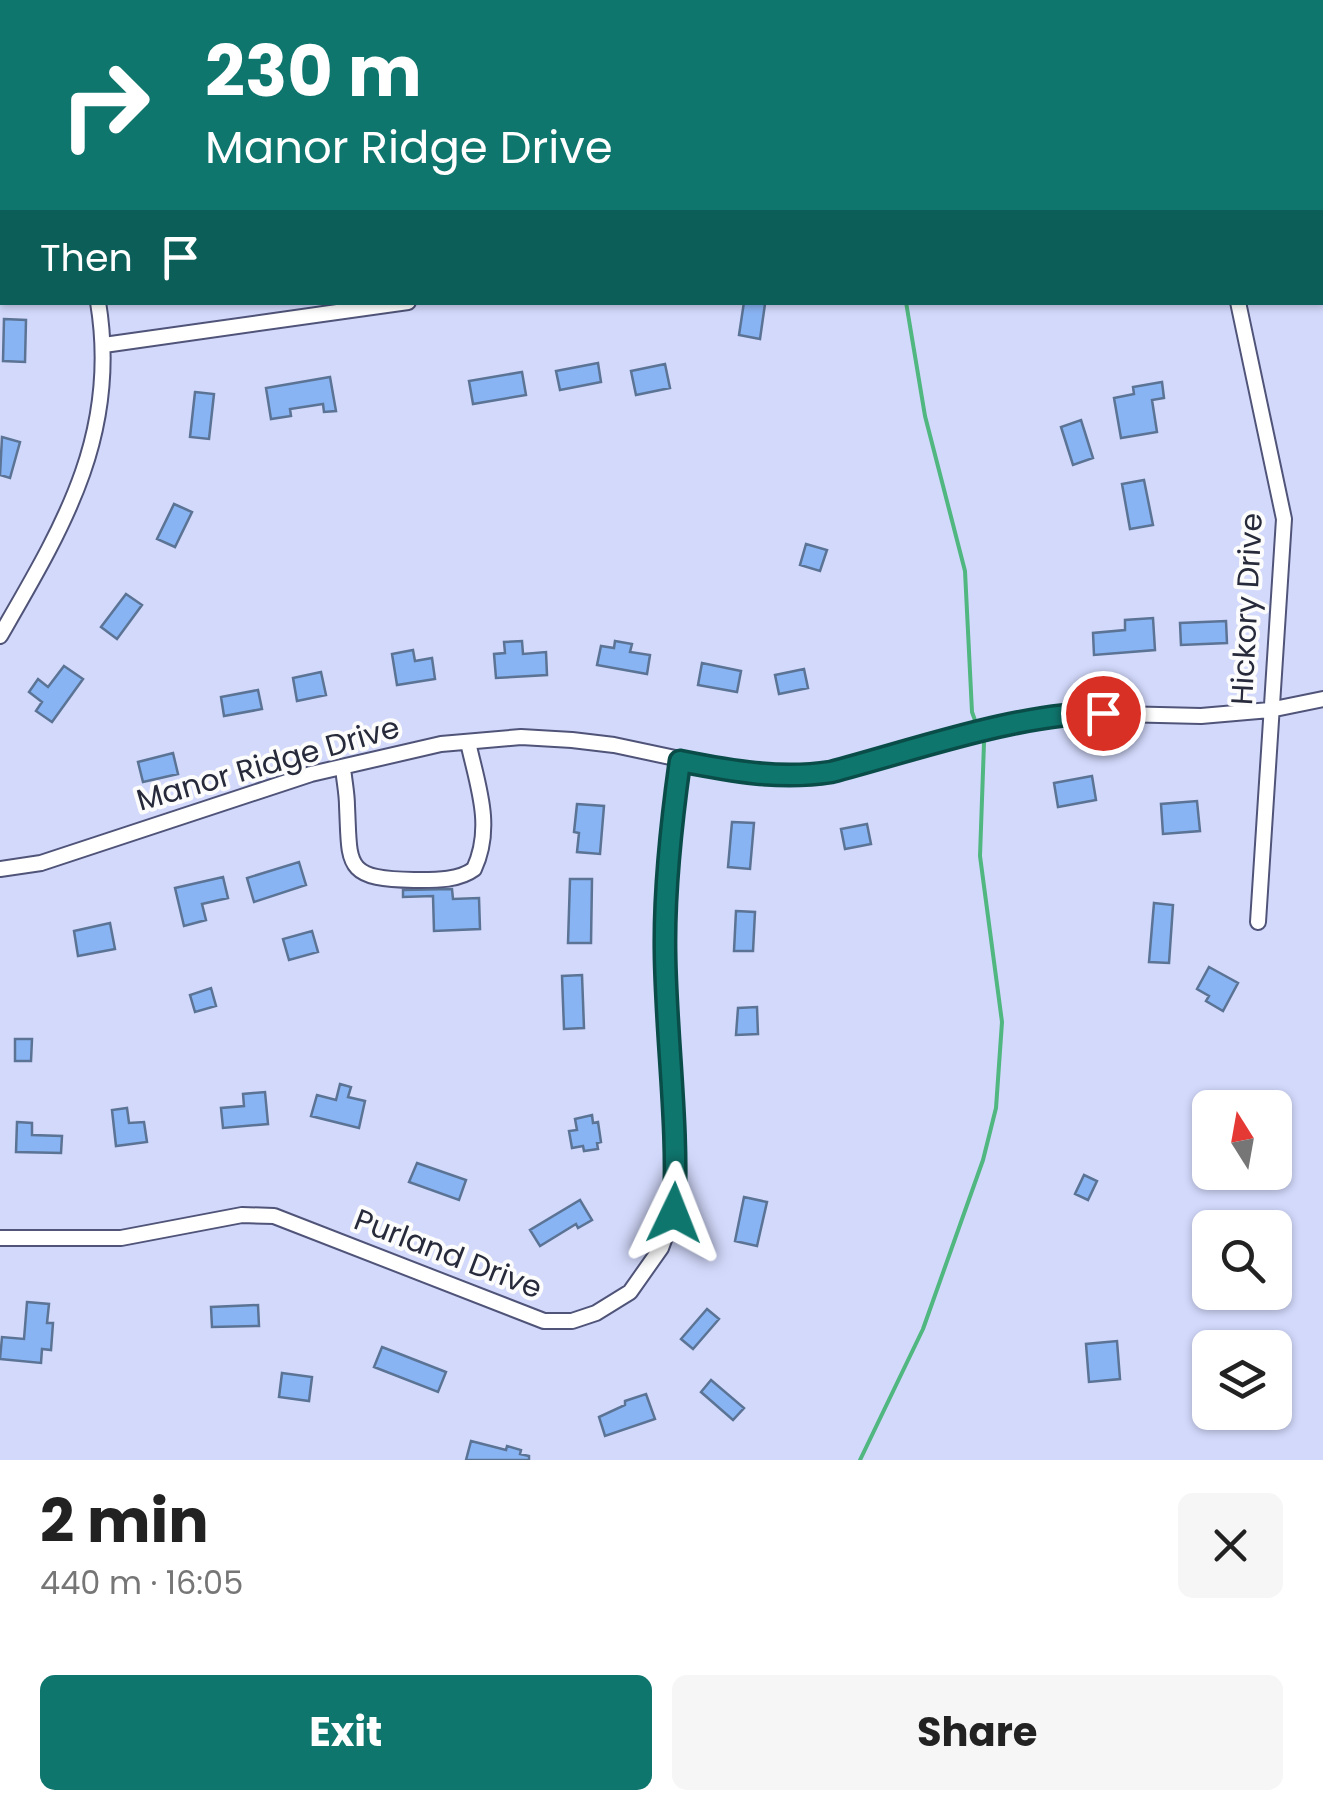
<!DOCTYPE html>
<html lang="en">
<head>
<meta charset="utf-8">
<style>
  body { margin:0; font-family:Poppins,sans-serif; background:#f6f6f6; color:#222; height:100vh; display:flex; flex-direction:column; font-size:38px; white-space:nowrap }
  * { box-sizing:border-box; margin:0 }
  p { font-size:32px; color:#767676 }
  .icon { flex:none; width:55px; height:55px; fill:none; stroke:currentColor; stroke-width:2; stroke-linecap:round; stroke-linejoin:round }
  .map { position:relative; height:1460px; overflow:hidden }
  .drawer { display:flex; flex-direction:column; background:#fff; flex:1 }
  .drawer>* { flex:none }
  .banner { position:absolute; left:0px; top:0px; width:1325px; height:305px; box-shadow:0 2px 8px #0004; background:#0f766e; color:#fff; overflow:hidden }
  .needle { width:65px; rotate:349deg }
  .tools { position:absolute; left:1192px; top:1090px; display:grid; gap:20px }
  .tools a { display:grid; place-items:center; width:100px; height:100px; border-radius:15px; background:#fff; box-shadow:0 2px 8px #0004; font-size:50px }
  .pin { position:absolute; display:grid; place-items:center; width:85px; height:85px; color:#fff; margin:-42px; border:5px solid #fff; border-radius:50%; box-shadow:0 2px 10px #0007 }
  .me { position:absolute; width:110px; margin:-55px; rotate:2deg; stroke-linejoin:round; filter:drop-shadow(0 0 8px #0008) }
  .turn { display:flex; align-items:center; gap:35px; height:210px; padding:0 40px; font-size:45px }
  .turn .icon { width:130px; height:130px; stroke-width:2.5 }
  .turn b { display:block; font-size:70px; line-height:85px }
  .then { display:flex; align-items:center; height:95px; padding:0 40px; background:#0003; gap:20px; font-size:38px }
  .round { display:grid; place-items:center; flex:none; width:105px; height:105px; border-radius:15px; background:#f6f6f6 }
  .summary { display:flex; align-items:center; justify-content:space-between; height:170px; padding:0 40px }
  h1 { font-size:60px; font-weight:700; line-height:75px }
  .button { display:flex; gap:20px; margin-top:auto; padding:20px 40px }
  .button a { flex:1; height:115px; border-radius:15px; background:#0f766e; color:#fff; font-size:40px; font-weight:700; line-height:115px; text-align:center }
  .button a+a { background:#f6f6f6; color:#222 }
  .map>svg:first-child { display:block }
</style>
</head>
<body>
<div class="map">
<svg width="1323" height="1460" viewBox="0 0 1323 1460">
  <rect width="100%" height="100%" fill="#d2d9fb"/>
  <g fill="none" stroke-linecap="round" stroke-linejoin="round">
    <!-- stream -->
    <path stroke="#50b780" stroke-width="4" d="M 923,2 L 924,0
      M 906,302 L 925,416 L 965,571 L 972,712 L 976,723
      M 860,1460 L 923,1329 L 983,1160 L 996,1108 L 1002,1022 L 980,856 L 984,743"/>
  </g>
  <!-- building -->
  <path fill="#89b4f3" stroke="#5b7394" stroke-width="2.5" d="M 744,302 L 765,304 L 760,339 L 739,335 Z
    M 4,319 L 26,320 L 25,362 L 3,361 Z
    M 598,363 L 601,382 L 560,390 L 556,371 Z
    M 665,364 L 670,388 L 636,395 L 631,371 Z
    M 522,372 L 526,395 L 473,404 L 469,381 Z
    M 330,377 L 336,411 L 324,412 L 323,404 L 290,409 L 291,416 L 271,419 L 266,388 Z
    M 1162,382 L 1164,398 L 1152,400 L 1157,432 L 1121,438 L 1114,398 L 1134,394 L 1133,387 Z
    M 195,392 L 214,394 L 209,439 L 190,437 Z
    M 1081,420 L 1093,458 L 1073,465 L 1061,427 Z
    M 2,437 L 20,442 L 10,478 L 0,475 Z
    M 1144,480 L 1153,525 L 1130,529 L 1122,484 Z
    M 174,504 L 192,512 L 175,547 L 157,539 Z
    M 806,544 L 827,550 L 820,571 L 800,565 Z
    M 126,594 L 142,605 L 117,639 L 101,627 Z
    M 1153,618 L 1155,650 L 1094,655 L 1093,633 L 1125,630 L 1125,620 Z
    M 1226,621 L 1227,643 L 1181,645 L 1180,623 Z
    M 522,641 L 523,654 L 546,652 L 547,675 L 496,678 L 494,654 L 505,653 L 504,642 Z
    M 615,641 L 632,644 L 630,652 L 650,655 L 647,674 L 597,665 L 601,646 L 614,648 Z
    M 413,650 L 415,661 L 432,658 L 435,679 L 397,685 L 392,654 Z
    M 702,663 L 741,671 L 737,692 L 698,685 Z
    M 64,666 L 83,679 L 52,722 L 36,711 L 42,702 L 29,692 L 38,679 L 48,687 Z
    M 804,669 L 808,688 L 779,694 L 775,675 Z
    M 321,672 L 326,695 L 297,701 L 293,678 Z
    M 258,690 L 262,709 L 224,716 L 221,697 Z
    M 173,753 L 178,774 L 143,782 L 138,762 Z
    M 1092,776 L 1096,800 L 1058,807 L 1054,783 Z
    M 1197,801 L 1200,831 L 1163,834 L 1161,804 Z
    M 577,804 L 604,806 L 600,854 L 577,852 L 579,833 L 574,832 Z
    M 732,822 L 754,823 L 750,869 L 728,867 Z
    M 867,824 L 871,844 L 845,849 L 841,829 Z
    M 299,862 L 306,885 L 254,902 L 247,878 Z
    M 223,877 L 228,898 L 202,904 L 206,920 L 184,926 L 175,888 Z
    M 570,879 L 592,879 L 591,943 L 568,943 Z
    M 452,889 L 453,899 L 479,898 L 480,929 L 434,931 L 433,896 L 403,897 L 403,890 Z
    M 1154,903 L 1173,905 L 1169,963 L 1149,962 Z
    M 736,911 L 755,912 L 753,951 L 734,951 Z
    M 110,923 L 115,949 L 78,956 L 74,931 Z
    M 312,931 L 318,952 L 289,960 L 283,939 Z
    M 1209,967 L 1238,983 L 1223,1011 L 1206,1001 L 1209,996 L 1197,989 Z
    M 582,975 L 584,1028 L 564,1029 L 562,976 Z
    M 211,988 L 216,1006 L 195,1012 L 190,995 Z
    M 757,1007 L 758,1034 L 736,1035 L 738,1008 Z
    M 15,1039 L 32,1039 L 31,1061 L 15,1061 Z
    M 340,1084 L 351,1087 L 348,1097 L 365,1101 L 359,1128 L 311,1116 L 317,1095 L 336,1100 Z
    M 265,1092 L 268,1124 L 223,1128 L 221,1108 L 244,1106 L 243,1094 Z
    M 127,1108 L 129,1123 L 144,1122 L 147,1142 L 116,1146 L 112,1110 Z
    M 592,1115 L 593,1123 L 598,1122 L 601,1142 L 597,1143 L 598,1149 L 584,1151 L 583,1146 L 572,1148 L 569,1131 L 577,1130 L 575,1119 Z
    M 17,1122 L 32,1123 L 32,1135 L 62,1136 L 61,1153 L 16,1152 Z
    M 417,1163 L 466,1180 L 459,1200 L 409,1182 Z
    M 1084,1175 L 1097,1181 L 1088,1200 L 1075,1194 Z
    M 744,1197 L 767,1202 L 757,1246 L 735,1241 Z
    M 580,1200 L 592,1220 L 578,1228 L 576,1224 L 540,1246 L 530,1230 Z
    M 27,1302 L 49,1304 L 47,1323 L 53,1323 L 51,1350 L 42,1349 L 41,1363 L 0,1359 L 2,1337 L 24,1339 Z
    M 258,1305 L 259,1326 L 212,1327 L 211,1307 Z
    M 707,1309 L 719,1319 L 693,1349 L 681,1339 Z
    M 1117,1341 L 1120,1379 L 1089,1382 L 1086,1344 Z
    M 382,1347 L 446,1372 L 438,1392 L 374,1367 Z
    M 282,1373 L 312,1377 L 309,1401 L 279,1397 Z
    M 711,1380 L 744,1408 L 733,1420 L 701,1392 Z
    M 646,1394 L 655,1419 L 605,1436 L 599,1417 L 625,1405 L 625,1401 Z
    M 471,1441 L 506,1450 L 507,1446 L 521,1450 L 520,1454 L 529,1456 L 529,1460 L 466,1460 Z"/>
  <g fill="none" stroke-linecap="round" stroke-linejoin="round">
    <!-- minor casing -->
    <g stroke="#4f5478" stroke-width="18">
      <path id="minor" d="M 40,0 L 41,2
        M 1193,0 L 1193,2
        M 122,2 L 139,0
        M 1238,302 L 1284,519 L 1258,922
        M 104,345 L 408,302
        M 0,636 C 63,527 120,434 98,302
        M 343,767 C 344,780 347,793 347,806 C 350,865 343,879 414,880 C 434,880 458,881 474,869 C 494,826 477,784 468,742
        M 0,869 L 41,863 L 311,774 L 441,744 L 521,737 L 572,740 L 614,745 L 755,775 L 799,777 L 831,772 L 981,733 L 1077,713 L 1201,716 L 1270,710 L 1323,699
        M 0,1238 L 121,1238 L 242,1215 L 274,1216 L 544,1321 L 572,1321 L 596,1313 L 630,1292 L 661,1248 L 674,1213 L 677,1171 L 665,954 L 666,862 L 680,761"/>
    </g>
    <!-- minor -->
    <use href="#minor" stroke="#fff" stroke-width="14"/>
  </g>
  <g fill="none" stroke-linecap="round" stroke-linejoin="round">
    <!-- route casing -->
    <g stroke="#0a4d48" stroke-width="25">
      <path id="route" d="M 674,1213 C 679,1126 666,1039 665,952 C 664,888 671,825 680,761 C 731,771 779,780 831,772 C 915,750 1018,713 1103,713"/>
    </g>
    <!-- route -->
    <use href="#route" stroke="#0f766e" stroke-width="18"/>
  </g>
  <g text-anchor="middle" stroke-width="8" stroke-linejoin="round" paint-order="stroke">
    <!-- street labels -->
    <g font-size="30" fill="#272a3a" stroke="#fcfcfc">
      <text transform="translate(1247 609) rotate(-87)" y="10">Hickory Drive</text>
      <text transform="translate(268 764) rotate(-16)" y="10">Manor Ridge Drive</text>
      <text transform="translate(448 1254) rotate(21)" y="10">Purland Drive</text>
    </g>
  </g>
</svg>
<div class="tools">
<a><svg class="needle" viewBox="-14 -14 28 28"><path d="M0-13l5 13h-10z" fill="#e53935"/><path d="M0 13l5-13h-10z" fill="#767676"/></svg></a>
<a><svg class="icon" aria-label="search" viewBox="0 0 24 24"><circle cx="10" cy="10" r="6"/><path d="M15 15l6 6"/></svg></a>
<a><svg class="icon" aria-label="layers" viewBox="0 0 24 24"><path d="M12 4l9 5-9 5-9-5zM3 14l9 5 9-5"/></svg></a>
</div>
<div class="pin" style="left:1103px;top:713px;background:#d93025"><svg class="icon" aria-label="arrive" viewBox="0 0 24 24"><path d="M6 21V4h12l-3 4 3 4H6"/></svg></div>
<svg class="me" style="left:674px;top:1213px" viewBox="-20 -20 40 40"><path d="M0-17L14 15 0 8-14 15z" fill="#0f766e" stroke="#fff" stroke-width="4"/></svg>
<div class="banner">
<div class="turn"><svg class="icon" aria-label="right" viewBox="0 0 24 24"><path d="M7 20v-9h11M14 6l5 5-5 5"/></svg><div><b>230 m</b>Manor Ridge Drive</div></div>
<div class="then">Then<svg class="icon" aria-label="arrive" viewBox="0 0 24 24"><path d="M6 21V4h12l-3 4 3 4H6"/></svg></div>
</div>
</div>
<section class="drawer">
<div class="summary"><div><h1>2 min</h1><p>440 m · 16:05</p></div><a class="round"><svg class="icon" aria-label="close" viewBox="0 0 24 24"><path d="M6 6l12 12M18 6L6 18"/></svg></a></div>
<div class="button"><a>Exit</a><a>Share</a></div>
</section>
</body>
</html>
